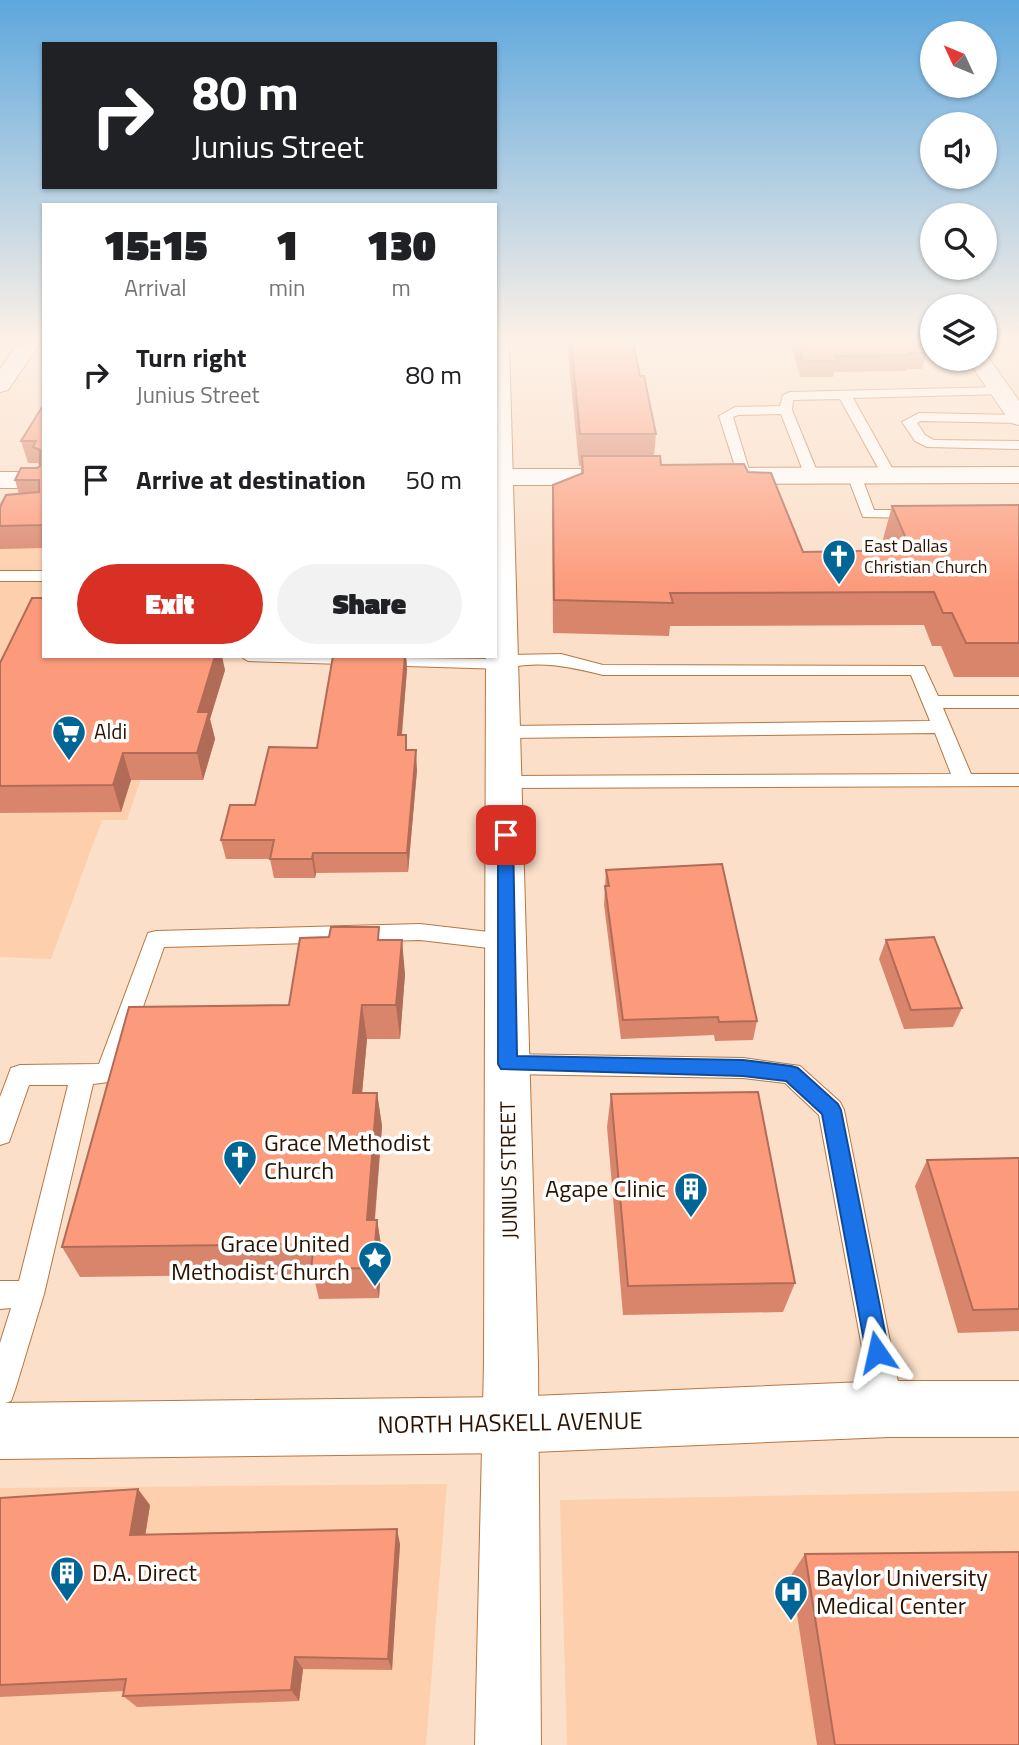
<!DOCTYPE html>
<html lang="en">
<head>
<meta charset="utf-8">
<style>
  body { margin:0; font-family:"Titillium Web",sans-serif; background:#f2f2f2; color:#202124; height:100vh; display:flex; flex-direction:column; font-size:26px; white-space:nowrap }
  * { box-sizing:border-box; margin:0 }
  p { font-size:23px; color:#757577 }
  .icon { flex:none; width:38px; height:38px; fill:none; stroke:currentColor; stroke-width:2; stroke-linecap:round; stroke-linejoin:round }
  .map { position:relative; flex:1; overflow:hidden }
  .panel { position:absolute; left:42px; top:203px; width:455px; height:455px; display:flex; flex-direction:column; background:#fff; border-radius:0px; box-shadow:0 2px 5px #0004 }
  .panel>* { flex:none }
  .banner { position:absolute; left:42px; top:42px; width:455px; height:147px; border-radius:0px; box-shadow:0 2px 5px #0004; background:#202124; color:#fff; overflow:hidden }
  .needle { width:46px; rotate:314deg }
  .controls { position:absolute; left:920px; top:21px; display:grid; gap:14px }
  .controls a { display:grid; place-items:center; width:77px; height:77px; border-radius:50%; background:#fff; box-shadow:0 2px 5px #0004; font-size:35px }
  .pin { position:absolute; display:grid; place-items:center; width:60px; height:60px; color:#fff; margin:-30px; border-radius:14px; box-shadow:0 4px 10px #0006 }
  .me { position:absolute; width:77px; margin:-38px; rotate:349deg; stroke-linejoin:round; filter:drop-shadow(0 0 5px #0008) }
  .turn { display:flex; align-items:center; gap:24px; height:147px; padding:0 35px; font-size:32px }
  .turn .icon { width:91px; height:91px; stroke-width:2.5 }
  .turn b { display:block; font-size:49px; line-height:60px }
  .eta { display:flex; justify-content:space-evenly; align-items:center; height:119px; text-align:center }
  .eta b { font-size:42px; font-weight:800; line-height:49px }
  .action { display:flex; gap:14px; margin-top:auto; padding:14px 35px }
  .action a { flex:1; height:80px; border-radius:42px; background:#d93025; color:#fff; font-size:28px; font-weight:800; line-height:80px; text-align:center }
  .action a+a { background:#f2f2f2; color:#202124 }
  ul { padding:0; list-style:none }
  li { display:flex; align-items:center; gap:21px; height:105px; padding:0 35px }
  li div { flex:1 }
  li b { display:block; font-size:26px }
  li em { font-style:normal }
  .map>svg:first-child { display:block }
</style>
</head>
<body>
<div class="map">
<svg width="1019" height="1745" viewBox="0 0 1019 1745">
  <rect width="100%" height="100%" fill="#fbdfc9"/>
  <!-- built -->
  <path fill="#fdcfac" d="M 0,501 L 44,501 L 44,656 L 182,656 L 127,820 L 102,820 L 51,959 L 0,957 Z
    M 447,1484 L 426,1745 L 0,1745 L 0,1488 Z
    M 1019,1491 L 1019,1745 L 567,1745 L 560,1500 Z"/>
  <g fill="none" stroke-linecap="round" stroke-linejoin="round">
    <!-- lane casing -->
    <g stroke="#b77741" stroke-width="2">
      <path id="lane" d="M 1000,387 L 1004,388 L 1004,394 L 853,398 L 896,475 L 889,479 L 882,475 L 840,399 L 793,400 L 792,410 L 819,476 L 812,480 L 805,476 L 781,414 L 738,415 L 733,417 L 751,476 L 744,480 L 739,479 L 719,416 L 735,407 L 780,406 L 783,395 L 790,392 Z
        M 919,413 L 1019,415 L 1019,423 L 921,421 L 917,423 L 925,435 L 934,440 L 1019,441 L 1019,449 L 927,447 L 915,441 L 902,422 Z
        M 854,471 L 861,475 L 874,510 L 916,510 L 923,514 L 916,518 L 863,517 L 847,475 Z
        M 0,571 L 44,571 L 44,581 L 0,581 Z
        M 561,654 L 603,665 L 924,666 L 938,696 L 1019,696 L 1019,708 L 943,708 L 971,774 L 1019,774 L 1019,786 L 505,788 L 498,787 L 495,782 L 498,777 L 505,776 L 951,774 L 935,733 L 503,738 L 494,732 L 503,726 L 930,721 L 911,675 L 603,675 C 566,666 539,660 503,669 L 248,661 L 240,656 L 495,659 L 503,655 Z
        M 420,924 L 506,934 L 514,936 L 517,942 L 514,948 L 506,950 L 420,940 L 164,947 L 117,1081 L 93,1084 L 44,1294 L 15,1390 L 11,1401 L 0,1405 L 0,1343 L 11,1308 L 0,1309 L 0,1281 L 19,1281 L 68,1085 L 29,1085 L 9,1142 L 0,1145 L 0,1097 L 11,1068 L 20,1065 L 99,1064 L 148,933 L 156,931 Z
        M 508,1054 L 743,1058 L 800,1066 L 840,1102 L 844,1110 L 903,1407 L 899,1418 L 888,1422 L 877,1418 L 873,1407 L 819,1115 L 785,1083 L 743,1078 L 508,1074 L 499,1071 L 496,1064 L 499,1057 Z"/>
    </g>
    <!-- street casing -->
    <g stroke="#b77741" stroke-width="2">
      <path id="street" d="M 495,342 L 509,342 L 538,1364 L 541,1745 L 475,1745 L 484,1364 L 486,656 L 495,656 Z
        M 986,354 L 1019,401 L 1019,425 L 1011,423 L 967,359 L 985,359 Z"/>
    </g>
    <!-- secondary casing -->
    <g stroke="#b77741" stroke-width="2">
      <path id="secondary" d="M 19,342 L 41,342 L 8,390 L 0,392 L 0,369 Z
        M 1019,467 L 1019,483 L 720,484 L 711,481 L 707,476 L 711,471 L 720,468 Z
        M 495,469 L 625,469 L 634,472 L 638,477 L 634,482 L 625,485 L 495,485 Z
        M 0,472 L 44,472 L 44,488 L 0,488 Z
        M 889,1381 L 1019,1381 L 1019,1437 L 889,1437 L 509,1453 L 0,1459 L 0,1403 L 509,1397 Z"/>
    </g>
    <!-- lane -->
    <use href="#lane" fill="#fff" fill-rule="evenodd"/>
    <!-- street -->
    <use href="#street" fill="#fff" fill-rule="evenodd"/>
    <!-- secondary -->
    <use href="#secondary" fill="#fff" fill-rule="evenodd"/>
  </g>
  <!-- wall -->
  <path fill="#d9856b" d="M 567,342 L 633,342 L 640,376 L 656,434 L 654,456 L 661,465 L 748,472 L 803,552 L 888,550 L 883,539 L 892,506 L 1019,505 L 1019,677 L 954,677 L 941,646 L 932,646 L 924,625 L 670,626 L 669,636 L 553,633 L 552,517 L 553,485 L 581,474 L 581,466 L 579,466 Z
    M 790,342 L 920,342 L 927,353 L 922,369 L 907,369 L 906,371 L 834,372 L 833,377 L 800,377 Z
    M 44,404 L 44,548 L 0,549 L 0,507 L 19,494 L 15,480 L 39,466 L 38,463 L 28,463 L 21,441 Z
    M 333,656 L 406,656 L 407,669 L 402,735 L 407,750 L 417,770 L 408,872 L 316,873 L 315,878 L 274,878 L 270,859 L 226,859 L 221,840 L 255,805 L 317,748 Z
    M 0,663 L 225,670 L 210,719 L 215,739 L 203,780 L 131,780 L 121,812 L 0,813 Z
    M 606,870 L 757,1021 L 753,1040 L 715,1041 L 714,1035 L 621,1039 L 604,905 Z
    M 381,940 L 405,974 L 400,1039 L 367,1039 L 362,1093 L 377,1093 L 382,1126 L 375,1220 L 377,1220 L 382,1251 L 379,1298 L 319,1299 L 313,1274 L 80,1277 L 62,1247 L 289,1005 Z
    M 886,940 L 962,1008 L 953,1027 L 904,1029 L 879,959 Z
    M 611,1094 L 795,1283 L 783,1312 L 623,1315 L 607,1127 Z
    M 1019,1158 L 1019,1331 L 958,1333 L 915,1186 L 927,1160 Z
    M 0,1498 L 150,1505 L 145,1535 L 400,1544 L 392,1670 L 303,1669 L 299,1701 L 137,1707 L 123,1696 L 124,1691 L 0,1697 Z
    M 805,1554 L 1019,1745 L 817,1745 L 791,1575 Z"/>
  <!-- shaded-wall -->
  <path fill="#b06c57" d="M 215,656 L 222,656 L 225,670 L 210,719 L 215,739 L 203,780 L 197,753 L 198,712 Z
    M 405,656 L 406,656 L 407,669 L 400,754 L 398,735 Z
    M 416,750 L 417,770 L 408,872 L 407,853 Z
    M 123,753 L 131,780 L 121,812 L 113,785 Z
    M 313,853 L 316,873 L 315,878 L 312,859 Z
    M 402,940 L 405,974 L 400,1039 L 396,1005 Z
    M 362,1005 L 367,1039 L 359,1126 L 353,1093 Z
    M 377,1093 L 382,1126 L 372,1251 L 367,1220 Z
    M 377,1220 L 382,1251 L 379,1298 L 373,1268 Z
    M 138,1489 L 150,1505 L 143,1550 L 130,1535 Z
    M 397,1529 L 400,1544 L 392,1670 L 388,1659 Z
    M 295,1657 L 303,1669 L 299,1701 L 291,1690 Z"/>
  <!-- building -->
  <path fill="#fc9b7c" stroke="#b06c57" stroke-width="2" d="M 571,342 L 633,342 L 640,376 L 644,376 L 656,434 L 580,434 Z
    M 797,342 L 920,342 L 927,353 L 909,353 L 910,355 L 835,356 L 837,361 L 803,361 Z
    M 44,404 L 44,525 L 0,526 L 0,507 L 6,495 L 39,492 L 39,480 L 15,480 L 21,468 L 37,468 L 40,466 L 40,450 L 33,447 L 36,441 L 21,441 Z
    M 582,456 L 660,456 L 661,465 L 744,464 L 748,472 L 771,473 L 803,552 L 911,550 L 892,506 L 1019,505 L 1019,643 L 966,643 L 952,613 L 943,613 L 934,592 L 670,593 L 673,603 L 554,600 L 553,485 L 583,473 Z
    M 32,598 L 44,598 L 44,656 L 215,656 L 198,712 L 209,712 L 197,753 L 123,753 L 113,785 L 0,786 L 0,663 Z
    M 333,656 L 405,656 L 398,735 L 406,735 L 406,750 L 416,750 L 407,853 L 313,853 L 312,859 L 270,859 L 274,840 L 221,840 L 230,805 L 255,805 L 269,747 L 317,748 Z
    M 722,864 L 757,1021 L 719,1022 L 718,1017 L 623,1020 L 605,886 L 609,886 L 606,870 Z
    M 331,927 L 379,927 L 378,940 L 402,940 L 396,1005 L 362,1005 L 353,1093 L 377,1093 L 367,1220 L 377,1220 L 373,1268 L 311,1269 L 314,1244 L 62,1247 L 129,1007 L 289,1005 L 300,938 L 329,937 Z
    M 934,937 L 962,1008 L 911,1010 L 886,940 Z
    M 758,1092 L 795,1283 L 628,1286 L 611,1094 Z
    M 1019,1158 L 1019,1309 L 973,1310 L 927,1160 Z
    M 138,1489 L 130,1535 L 397,1529 L 388,1659 L 295,1657 L 291,1690 L 123,1696 L 126,1679 L 0,1685 L 0,1498 Z
    M 1019,1552 L 1019,1745 L 835,1745 L 805,1554 Z"/>
  <!-- sky -->
  <linearGradient id="sky" x2="0" y2="1"><stop stop-color="#5da7dd"/><stop offset="0.58" stop-color="#fdf1e7"/><stop offset="1" stop-color="#fdf1e7" stop-opacity="0"/></linearGradient>
  <rect width="1019" height="586" fill="url(#sky)"/>
  <!-- route -->
  <path fill="#1a73e8" stroke="#114b97" stroke-width="2" d="M 506,830 L 513,835 L 517,1056 L 743,1060 L 791,1066 L 798,1068 L 838,1104 L 841,1110 L 889,1352 L 885,1360 L 877,1363 L 870,1360 L 866,1352 L 822,1114 L 786,1081 L 743,1076 L 501,1069 L 498,1064 L 498,835 Z"/>
  <!-- icons -->
  <defs>
    <g id="church-pin" transform="scale(1.75)"><path d="M0 17L-7.5 6A9.5 9.5 0 1 1 7.5 6Z" fill="#016695" stroke="#fff"/><path d="M-1.2-6h2.4v3.5h3.3v2.4h-3.3V6h-2.4V-.1h-3.3v-2.4h3.3Z" fill="#fff"/></g>
    <g id="supermarket-pin" transform="scale(1.75)"><path d="M0 17L-7.5 6A9.5 9.5 0 1 1 7.5 6Z" fill="#016695" stroke="#fff"/><path d="M-6-5.5h2.5l.6 2H6L4.5 2H-2.5L-4.4-4H-6ZM-1.5 3.2a1.3 1.3 0 1 0 .1 0ZM3 3.2a1.3 1.3 0 1 0 .1 0Z" fill="#fff"/></g>
    <g id="building-pin" transform="scale(1.75)"><path d="M0 17L-7.5 6A9.5 9.5 0 1 1 7.5 6Z" fill="#016695" stroke="#fff"/><path d="M-4-6H4V6H1V3H-1V6H-4ZM-2.5-4.3h1.7v1.8h-1.7ZM.8-4.3h1.7v1.8H.8ZM-2.5-1h1.7V.8h-1.7ZM.8-1h1.7V.8H.8Z" fill="#fff"/></g>
    <g id="sight-pin" transform="scale(1.75)"><path d="M0 17L-7.5 6A9.5 9.5 0 1 1 7.5 6Z" fill="#016695" stroke="#fff"/><path d="M0-6L1.8-2.2L6-1.7L2.9 1.2L3.7 5.4L0 3.3L-3.7 5.4L-2.9 1.2L-6-1.7L-1.8-2.2Z" fill="#fff"/></g>
    <g id="hospital-pin" transform="scale(1.75)"><path d="M0 17L-7.5 6A9.5 9.5 0 1 1 7.5 6Z" fill="#016695" stroke="#fff"/><path d="M-5-5h3v3.5h4V-5h3V5h-3V1.5h-4V5h-3Z" fill="#fff"/></g>
  </defs>
  <g fill-rule="evenodd">
    <use href="#church-pin" x="839" y="556"/>
    <use href="#supermarket-pin" x="69" y="732"/>
    <use href="#church-pin" x="240" y="1157"/>
    <use href="#building-pin" x="691" y="1189"/>
    <use href="#sight-pin" x="375" y="1258"/>
    <use href="#building-pin" x="67" y="1573"/>
    <use href="#hospital-pin" x="791" y="1592"/>
  </g>
  <g text-anchor="middle" stroke-width="7" stroke-linejoin="round" paint-order="stroke">
    <!-- far-poi labels -->
    <g font-size="18" fill="#2c1300" stroke="#fff" text-anchor="start">
      <text x="864" y="552">East Dallas<tspan x="864" dy="21">Christian Church</tspan></text>
    </g>
    <!-- poi labels -->
    <g font-size="21" fill="#2c1300" stroke="#fff" text-anchor="start">
      <text x="94" y="739">Aldi</text>
    </g>
    <!-- street labels -->
    <g font-size="21" fill="#2c1300" stroke="#fff">
      <text transform="translate(509 1170) rotate(-91)" y="7">JUNIUS STREET</text>
    </g>
    <!-- near-poi labels -->
    <g font-size="24" fill="#2c1300" stroke="#fff" text-anchor="start">
      <text x="264" y="1151">Grace Methodist<tspan x="264" dy="28">Church</tspan></text>
      <text x="666" y="1197" text-anchor="end">Agape Clinic</text>
      <text x="350" y="1252" text-anchor="end">Grace United<tspan x="350" dy="28">Methodist Church</tspan></text>
      <text x="92" y="1581">D.A. Direct</text>
      <text x="816" y="1586">Baylor University<tspan x="816" dy="28">Medical Center</tspan></text>
    </g>
    <!-- near-street labels -->
    <g font-size="24" fill="#2c1300" stroke="#fff">
      <text transform="translate(510 1423) rotate(-1)" y="8">NORTH HASKELL AVENUE</text>
    </g>
  </g>
</svg>
<div class="controls">
<a><svg class="needle" viewBox="-14 -14 28 28"><path d="M0-13l5 13h-10z" fill="#e53935"/><path d="M0 13l5-13h-10z" fill="#757577"/></svg></a>
<a><svg class="icon" aria-label="sound" viewBox="0 0 24 24"><path d="M4 9h4l5-4v14l-5-4H4zM17 9q2 3 0 6"/></svg></a>
<a><svg class="icon" aria-label="search" viewBox="0 0 24 24"><circle cx="10" cy="10" r="6"/><path d="M15 15l6 6"/></svg></a>
<a><svg class="icon" aria-label="layers" viewBox="0 0 24 24"><path d="M12 4l9 5-9 5-9-5zM3 14l9 5 9-5"/></svg></a>
</div>
<div class="pin" style="left:506px;top:835px;background:#d93025"><svg class="icon" aria-label="arrive" viewBox="0 0 24 24"><path d="M6 21V4h12l-3 4 3 4H6"/></svg></div>
<svg class="me" style="left:877px;top:1352px" viewBox="-20 -20 40 40"><path d="M0-17L14 15 0 8-14 15z" fill="#1a73e8" stroke="#fff" stroke-width="4"/></svg>
<div class="banner">
<div class="turn"><svg class="icon" aria-label="right" viewBox="0 0 24 24"><path d="M7 20v-9h11M14 6l5 5-5 5"/></svg><div><b>80 m</b>Junius Street</div></div>
</div>
<section class="panel">
<div class="eta">
<div><b>15:15</b><p>Arrival</p></div>
<div><b>1</b><p>min</p></div>
<div><b>130</b><p>m</p></div>
</div>
<ul>
<li><svg class="icon" aria-label="right" viewBox="0 0 24 24"><path d="M7 20v-9h11M14 6l5 5-5 5"/></svg><div><b>Turn right</b><p>Junius Street</p></div><em>80 m</em></li>
<li><svg class="icon" aria-label="arrive" viewBox="0 0 24 24"><path d="M6 21V4h12l-3 4 3 4H6"/></svg><div><b>Arrive at destination</b></div><em>50 m</em></li>
</ul>
<div class="action"><a>Exit</a><a>Share</a></div>
</section>
</div>
</body>
</html>
